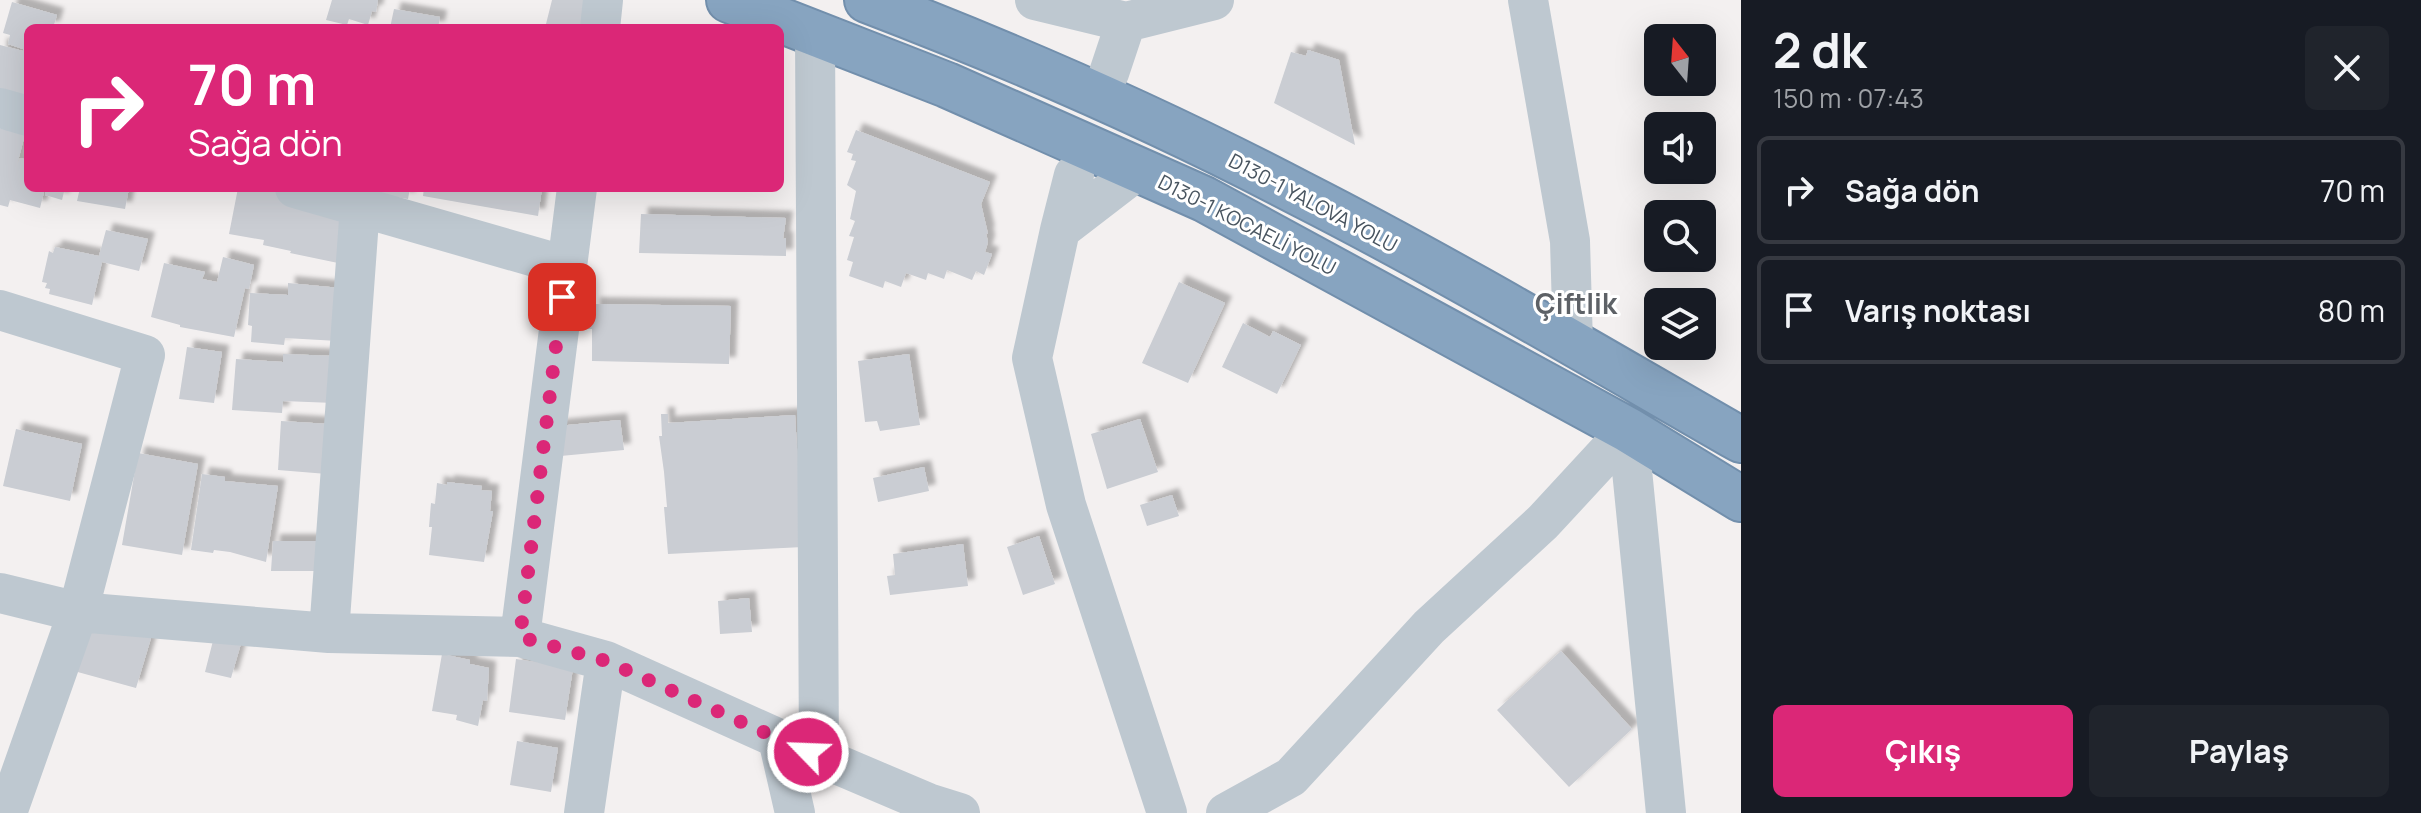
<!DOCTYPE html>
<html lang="tr">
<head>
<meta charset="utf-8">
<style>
  body { margin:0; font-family:Manrope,sans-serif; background:#20242c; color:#f1f3f6; height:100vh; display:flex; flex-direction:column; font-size:30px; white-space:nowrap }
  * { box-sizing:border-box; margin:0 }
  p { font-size:26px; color:#9ea1a6 }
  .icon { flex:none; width:44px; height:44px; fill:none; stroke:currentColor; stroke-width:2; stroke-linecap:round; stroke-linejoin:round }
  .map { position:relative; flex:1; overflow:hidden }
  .sheet { display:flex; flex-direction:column; background:#171b24; width:680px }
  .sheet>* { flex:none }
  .hud { position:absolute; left:24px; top:24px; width:760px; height:168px; border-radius:12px; box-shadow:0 8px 32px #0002; background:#db2777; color:#fff; overflow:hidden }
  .needle { width:52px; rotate:343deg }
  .buttons { position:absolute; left:1644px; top:24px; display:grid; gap:16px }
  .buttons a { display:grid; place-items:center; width:72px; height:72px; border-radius:12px; background:#171b24; box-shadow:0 8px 32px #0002; font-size:40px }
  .pin { position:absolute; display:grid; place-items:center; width:68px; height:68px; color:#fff; margin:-34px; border-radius:16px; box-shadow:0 4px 12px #0006 }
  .me { position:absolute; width:88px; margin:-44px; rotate:294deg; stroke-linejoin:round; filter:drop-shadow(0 0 6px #0008) }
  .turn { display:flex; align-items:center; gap:28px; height:168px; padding:0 32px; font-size:36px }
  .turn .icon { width:104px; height:104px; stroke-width:2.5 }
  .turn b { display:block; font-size:56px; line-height:68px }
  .round { display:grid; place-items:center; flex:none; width:84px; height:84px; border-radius:12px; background:#20242c }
  .overview { display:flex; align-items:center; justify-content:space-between; height:136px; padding:0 32px }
  h1 { font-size:48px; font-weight:700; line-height:60px }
  .action { display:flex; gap:16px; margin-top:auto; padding:16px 32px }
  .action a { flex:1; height:92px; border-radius:12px; background:#db2777; color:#fff; font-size:32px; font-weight:700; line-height:92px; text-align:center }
  .action a+a { background:#20242c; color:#f1f3f6 }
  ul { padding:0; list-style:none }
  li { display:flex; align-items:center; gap:24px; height:108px; margin:0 16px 12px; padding:0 16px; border:4px solid #363941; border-radius:12px }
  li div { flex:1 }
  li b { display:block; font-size:30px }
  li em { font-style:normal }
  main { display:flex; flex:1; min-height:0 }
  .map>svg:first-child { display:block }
</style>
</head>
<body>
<main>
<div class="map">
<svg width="1741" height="813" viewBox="0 0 1741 813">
  <defs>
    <filter id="shadow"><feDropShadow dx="7" dy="-7" stdDeviation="2" flood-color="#0004"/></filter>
  </defs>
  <rect width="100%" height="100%" fill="#f3f0f0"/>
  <!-- building -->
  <path fill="#cacdd3" filter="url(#shadow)" d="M 332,0 L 378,0 L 376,12 L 372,11 L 368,25 L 349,19 L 347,25 L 326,20 Z
    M 552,0 L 587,0 L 581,28 L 546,24 Z
    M 12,2 L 57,15 L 53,28 L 28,28 L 28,96 L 0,98 L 0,45 L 23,51 L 23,49 L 8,44 L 10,35 L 3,33 Z
    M 394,9 L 440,17 L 438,28 L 390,28 Z
    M 1308,50 L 1339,60 L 1355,145 L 1274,103 L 1291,52 L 1306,56 Z
    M 0,129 L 26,130 L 17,165 L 20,158 L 28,160 L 28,188 L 45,188 L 40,208 L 10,200 L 8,207 L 0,205 Z
    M 856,130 L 990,182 L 981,204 L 988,234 L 986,233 L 988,242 L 985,252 L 992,254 L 984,275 L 976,271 L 972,280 L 947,270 L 944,279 L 928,273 L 926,280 L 906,273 L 901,287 L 885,281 L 883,288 L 849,276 L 853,262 L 847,260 L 854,237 L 849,236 L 855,221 L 850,219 L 856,191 L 847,185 L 856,161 L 851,160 L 853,154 L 847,152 Z
    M 47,188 L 65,188 L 62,200 L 45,195 Z
    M 80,188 L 129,188 L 125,209 L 77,201 Z
    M 238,188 L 267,192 L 267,190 L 349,206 L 338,263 L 290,253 L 291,251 L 263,245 L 264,240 L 229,234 Z
    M 363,188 L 410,188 L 408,199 L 363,192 Z
    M 424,188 L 542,188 L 538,216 L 423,196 Z
    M 641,214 L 786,218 L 783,239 L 786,238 L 786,256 L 639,253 Z
    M 106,230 L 148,239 L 139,271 L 102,262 L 92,305 L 49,294 L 50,289 L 45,288 L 47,283 L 42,282 L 49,251 L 53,253 L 55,247 L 99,256 Z
    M 223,257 L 254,265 L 249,289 L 245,288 L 234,337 L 180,327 L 180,325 L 151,317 L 164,263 L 205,272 L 202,279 L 217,282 Z
    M 1179,282 L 1225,303 L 1188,383 L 1142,363 Z
    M 288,283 L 340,288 L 338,341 L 285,338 L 284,345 L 251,342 L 252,326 L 248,325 L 250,293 L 288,295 Z
    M 593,304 L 731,306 L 729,364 L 592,361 L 592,329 L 586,329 L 586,317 L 593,317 Z
    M 1243,323 L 1270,337 L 1273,331 L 1301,345 L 1277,394 L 1222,367 Z
    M 187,347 L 222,352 L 214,403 L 179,399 Z
    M 283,354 L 335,356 L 334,403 L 283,401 L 282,413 L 232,410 L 236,359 L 283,362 Z
    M 909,354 L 920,425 L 880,431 L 877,421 L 865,422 L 858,361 Z
    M 661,414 L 668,414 L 668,423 L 795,415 L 803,547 L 668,554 L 664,507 L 667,507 L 664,472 L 659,436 L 662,436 Z
    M 1140,419 L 1158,472 L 1107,489 L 1091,434 Z
    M 620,420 L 624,450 L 550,457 L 547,427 Z
    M 281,421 L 329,424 L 327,474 L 278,470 Z
    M 16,429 L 82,444 L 70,501 L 3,486 Z
    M 138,453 L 198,464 L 182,555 L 122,545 Z
    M 924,467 L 929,491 L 878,502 L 873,478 Z
    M 202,474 L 225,477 L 225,481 L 278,486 L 266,562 L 230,552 L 214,550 L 213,553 L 191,550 Z
    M 447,482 L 482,486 L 481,490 L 492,491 L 490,511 L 493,511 L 484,562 L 429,555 L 432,527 L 429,527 L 431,503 L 435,504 L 437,483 L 447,485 Z
    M 1172,495 L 1179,516 L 1147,526 L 1140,505 Z
    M 1039,536 L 1055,584 L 1023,595 L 1007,547 Z
    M 273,541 L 320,541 L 321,571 L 271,571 Z
    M 963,544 L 968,586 L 890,595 L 887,576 L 895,575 L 893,554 Z
    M 749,598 L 752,632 L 720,634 L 718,601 Z
    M 88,624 L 151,638 L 136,688 L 74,671 Z
    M 215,633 L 242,640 L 231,678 L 205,672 Z
    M 1561,651 L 1632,729 L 1569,787 L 1497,710 Z
    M 442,654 L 470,660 L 470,664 L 489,668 L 487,701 L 483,700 L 478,726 L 456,720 L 457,715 L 432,711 Z
    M 516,659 L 573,668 L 565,720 L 509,712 Z
    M 517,741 L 558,748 L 551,792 L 510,785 Z"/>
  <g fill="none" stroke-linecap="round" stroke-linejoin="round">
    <!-- highway casing -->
    <g stroke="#728fac" stroke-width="48">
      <path id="highway" d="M 729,0 L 947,85 L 1204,199 L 1628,430 L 1741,499
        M 867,0 C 1016,57 1162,121 1303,195 C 1452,271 1596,357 1741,440"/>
    </g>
    <!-- minor -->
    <path stroke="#bec8d0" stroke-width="40" d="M 1035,0 L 1126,22 L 1214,0
      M 1528,0 L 1570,241 L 1573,344
      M 600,28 L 603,0
      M 815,34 L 819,757
      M 1109,73 L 1126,22
      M 0,108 L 28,116
      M 1138,170 L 1060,230 L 1032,358 L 1066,505 L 1167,813
      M 295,188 L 566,266
      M 1060,230 L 1074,175
      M 0,310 L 145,355 L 78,612 L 7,813
      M 1628,430 L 1666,813
      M 0,593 L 78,612 L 329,633 L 520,637 L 606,661 L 808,752 L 928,803 L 960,813
      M 329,633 L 360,206
      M 520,637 L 577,188
      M 778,739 L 795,813
      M 584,813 L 606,661
      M 1226,813 L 1291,777 L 1429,627 L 1543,522 L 1628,430"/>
    <!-- highway -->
    <use href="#highway" stroke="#87a4c0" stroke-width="44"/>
  </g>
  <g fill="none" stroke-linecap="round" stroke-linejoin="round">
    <!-- route -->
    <path stroke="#db2777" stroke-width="14" stroke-dasharray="0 25.2" d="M 562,297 L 520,637 L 606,661 L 808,752"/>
  </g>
  <g text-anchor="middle" stroke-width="6" stroke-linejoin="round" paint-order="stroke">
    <!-- street labels -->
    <g font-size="20" fill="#48545f" stroke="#fff">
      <text transform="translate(1313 203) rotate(28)" y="7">D130-1 YALOVA YOLU</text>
      <text transform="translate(1247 225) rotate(27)" y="7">D130-1 KOCAELİ YOLU</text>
    </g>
    <!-- district labels -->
    <g font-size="28" font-weight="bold" fill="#5d6166" stroke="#fff">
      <text x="1576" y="314">Çiftlik</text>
    </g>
  </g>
</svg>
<div class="buttons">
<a><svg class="needle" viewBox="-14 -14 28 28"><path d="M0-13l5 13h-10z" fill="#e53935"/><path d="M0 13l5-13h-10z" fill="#9ea1a6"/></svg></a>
<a><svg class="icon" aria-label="sound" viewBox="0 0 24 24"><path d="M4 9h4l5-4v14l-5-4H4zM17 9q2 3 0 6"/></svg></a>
<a><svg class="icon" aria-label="search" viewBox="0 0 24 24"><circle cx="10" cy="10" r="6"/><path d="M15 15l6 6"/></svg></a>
<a><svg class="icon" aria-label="layers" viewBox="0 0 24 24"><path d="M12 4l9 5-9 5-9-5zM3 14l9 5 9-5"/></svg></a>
</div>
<div class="pin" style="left:562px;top:297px;background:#d93025"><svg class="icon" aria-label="arrive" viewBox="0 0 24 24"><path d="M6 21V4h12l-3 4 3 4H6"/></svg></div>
<svg class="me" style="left:808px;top:752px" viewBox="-20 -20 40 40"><circle r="17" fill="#db2777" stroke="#fff" stroke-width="3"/><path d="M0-11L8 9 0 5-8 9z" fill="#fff"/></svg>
<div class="hud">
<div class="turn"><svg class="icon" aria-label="right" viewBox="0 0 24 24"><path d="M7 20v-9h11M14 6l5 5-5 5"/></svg><div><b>70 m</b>Sağa dön</div></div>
</div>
</div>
<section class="sheet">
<div class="overview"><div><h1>2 dk</h1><p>150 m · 07:43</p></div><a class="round"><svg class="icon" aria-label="close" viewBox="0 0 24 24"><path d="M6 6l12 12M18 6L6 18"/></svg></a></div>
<ul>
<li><svg class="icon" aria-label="right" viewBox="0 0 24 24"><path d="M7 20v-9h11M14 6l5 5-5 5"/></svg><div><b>Sağa dön</b></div><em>70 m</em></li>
<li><svg class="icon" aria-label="arrive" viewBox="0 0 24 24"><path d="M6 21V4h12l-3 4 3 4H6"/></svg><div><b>Varış noktası</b></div><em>80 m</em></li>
</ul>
<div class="action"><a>Çıkış</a><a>Paylaş</a></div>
</section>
</main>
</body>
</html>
